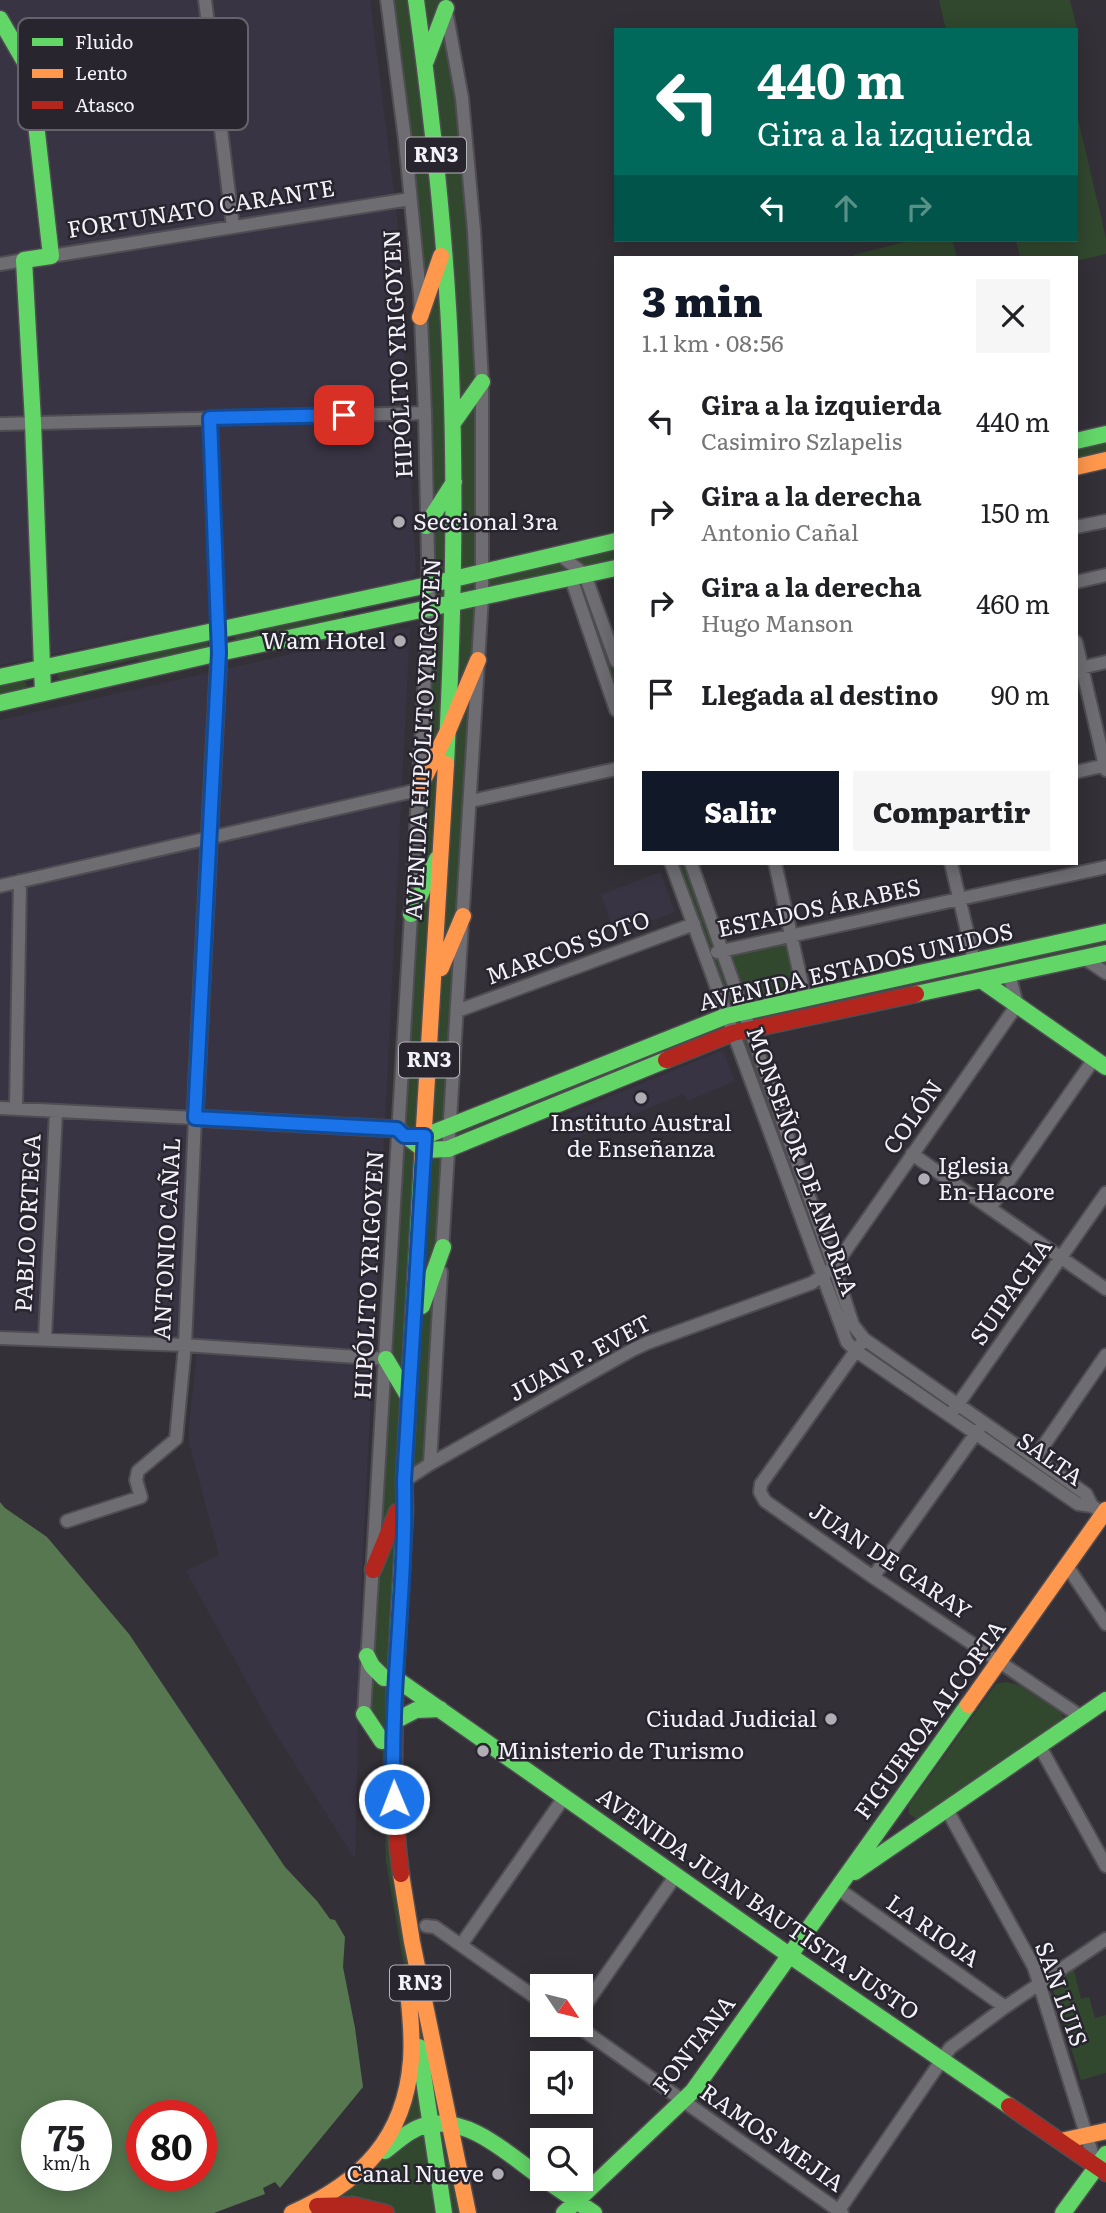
<!DOCTYPE html>
<html lang="es">
<head>
<meta charset="utf-8">
<style>
  body { margin:0; font-family:Literata,serif; background:#f6f6f6; color:#202124; height:100vh; display:flex; flex-direction:column; font-size:26px; white-space:nowrap }
  * { box-sizing:border-box; margin:0 }
  p { font-size:23px; color:#757577 }
  .icon { flex:none; width:38px; height:38px; fill:none; stroke:currentColor; stroke-width:2; stroke-linecap:round; stroke-linejoin:round }
  .map { position:relative; flex:1; overflow:hidden }
  .details { position:absolute; left:614px; top:256px; width:464px; height:609px; display:flex; flex-direction:column; background:#fff; border-radius:0px; box-shadow:0 4px 18px #0003 }
  .details>* { flex:none }
  .guide { position:absolute; left:614px; top:28px; width:464px; height:214px; border-radius:0px; box-shadow:0 4px 18px #0003; background:#00695c; color:#fff; overflow:hidden }
  .needle { width:46px; rotate:125deg }
  .fabs { position:absolute; left:530px; top:1974px; display:grid; gap:14px }
  .fabs a { display:grid; place-items:center; width:63px; height:63px; border-radius:0px; background:#fff; box-shadow:0 4px 18px #0003; font-size:35px }
  .speed { position:absolute; left:21px; top:2100px; display:flex; gap:14px; font-size:35px; font-weight:700; text-align:center }
  .speed>* { display:grid; place-content:center; width:91px; height:91px; border-radius:50%; background:#fff; box-shadow:0 4px 18px #0003; line-height:1 }
  .speed small { font-size:18px; font-weight:400 }
  .speed .limit { border:10px solid #d22; background:#fff; color:#111 }
  .pin { position:absolute; display:grid; place-items:center; width:60px; height:60px; color:#fff; margin:-30px; border-radius:14px; box-shadow:0 4px 10px #0006 }
  .me { position:absolute; width:77px; margin:-38px; rotate:359deg; stroke-linejoin:round; filter:drop-shadow(0 0 5px #0008) }
  .turn { display:flex; align-items:center; gap:24px; height:147px; padding:0 28px; font-size:32px }
  .turn .icon { width:91px; height:91px; stroke-width:2.5 }
  .turn b { display:block; font-size:49px; line-height:60px }
  .lanes { display:flex; align-items:center; height:66px; padding:0 28px; background:#0003; justify-content:center; gap:35px; direction:ltr }
  .lanes .off { opacity:.35 }
  .round { display:grid; place-items:center; flex:none; width:74px; height:74px; border-radius:0px; background:#f6f6f6 }
  .headline { display:flex; align-items:center; justify-content:space-between; height:119px; padding:0 28px }
  h1 { font-size:42px; font-weight:800; line-height:52px; color:#111827 }
  .button { display:flex; gap:14px; margin-top:auto; padding:14px 28px }
  .button a { flex:1; height:80px; border-radius:0px; background:#111827; color:#fff; font-size:28px; font-weight:800; line-height:80px; text-align:center }
  .button a+a { background:#f6f6f6; color:#202124 }
  ul { padding:0; list-style:none }
  li { display:flex; align-items:center; gap:21px; height:91px; padding:0 28px }
  li div { flex:1 }
  li b { display:block; font-size:26px }
  li em { font-style:normal }
  .map>svg:first-child { display:block }
</style>
</head>
<body>
<div class="map">
<svg width="1106" height="2213" viewBox="0 0 1106 2213">
  <rect width="100%" height="100%" fill="#333137"/>
  <!-- built -->
  <path fill="#393443" d="M 0,0 L 370,0 L 397,217 L 416,572 L 409,581 L 0,665 Z
    M 410,627 L 362,1570 L 355,1859 L 274,1731 L 186,1571 L 219,1555 L 189,1442 L 189,1425 L 198,1343 L 0,1330 L 0,720 Z
    M 660,872 L 675,912 L 615,934 L 601,895 Z
    M 723,1050 L 735,1081 L 688,1101 L 683,1094 L 572,1140 L 563,1116 Z"/>
  <!-- green -->
  <path fill="#31472e" d="M 387,0 L 444,0 L 474,231 L 481,572 L 616,541 L 616,568 L 586,575 L 616,661 L 616,710 L 571,578 L 482,598 L 450,1124 L 726,1016 L 671,863 L 691,863 L 744,1012 L 1106,932 L 1106,953 L 751,1029 L 853,1326 L 1086,1494 L 1078,1504 L 856,1351 L 733,1033 L 448,1149 L 430,1464 L 404,1481 L 393,1779 L 468,2213 L 386,2213 L 327,2197 L 397,2118 L 408,1990 L 386,1862 L 382,1741 L 364,1714 L 429,608 L 425,413 Z
    M 939,0 L 1070,0 L 1079,38 L 1076,39 L 1076,30 L 946,30 Z
    M 1076,111 L 1106,238 L 1106,254 L 1076,261 L 1076,257 L 1020,257 L 1016,240 L 1076,240 Z
    M 913,240 L 952,240 L 957,257 L 855,257 L 854,255 Z
    M 1106,434 L 1106,460 L 1076,467 L 1076,441 Z
    M 339,609 L 344,614 L 342,619 L 241,642 L 234,638 L 237,630 Z
    M 208,640 L 208,649 L 147,663 L 136,659 L 83,672 L 87,678 L 63,681 L 57,677 L 61,668 Z
    M 23,680 L 27,685 L 23,693 L 0,698 L 0,685 Z
    M 787,942 L 797,990 L 747,1002 L 730,956 Z
    M 1006,1682 L 1019,1685 L 1061,1713 L 1064,1719 L 918,1820 L 909,1814 L 909,1805 L 996,1684 Z
    M 1074,1970 L 1081,1999 L 1089,1997 L 1095,2018 L 1106,2015 L 1106,2073 L 1081,2080 L 1053,1989 L 1056,1983 Z"/>
  <!-- water -->
  <path fill="#567750" fill-rule="evenodd" d="M 0,1502 L 5,1508 L 47,1537 L 129,1634 L 285,1867 L 317,1901 L 330,1919 L 335,1920 L 345,1937 L 343,1967 L 355,2028 L 363,2087 L 280,2188 L 275,2182 L 263,2188 L 265,2194 L 214,2213 L 0,2213 ZM 37,2116 L 96,2116 L 96,2175 L 37,2175 ZM 142,2116 L 201,2116 L 201,2175 L 142,2175 Z"/>
  <g fill="none" stroke-linecap="round" stroke-linejoin="round">
    <!-- street casing -->
    <g stroke="#4f4d52" stroke-width="16">
      <path id="street" d="M 205,0 L 233,227
        M 51,256 L 410,199
        M 0,264 L 24,260
        M 210,418 L 218,628
        M 0,424 L 425,413
        M 1076,527 L 1106,521
        M 559,554 L 585,575 L 616,661
        M 571,578 L 616,710
        M 1076,582 L 1106,575
        M 1076,642 L 1106,770
        M 1076,669 L 1106,662
        M 1076,772 L 1106,765
        M 471,801 L 616,769
        M 671,863 L 847,1342 L 856,1351 L 1078,1504 L 1092,1506
        M 691,863 L 834,1267 L 853,1325 L 864,1339 L 1086,1494 L 1092,1506 L 1106,1515
        M 775,863 L 805,998
        M 951,863 L 974,961
        M 0,886 L 418,790
        M 717,952 L 1106,867
        M 1084,958 L 1106,973
        M 457,1011 L 694,924
        M 0,1108 L 195,1118 L 185,1345 L 176,1439 L 138,1471 L 136,1480 L 141,1497 L 67,1521
        M 16,1108 L 20,881
        M 912,1154 L 1106,1289
        M 990,1208 L 1094,1059
        M 442,1251 L 482,597 L 482,382 L 474,231 L 462,98 L 447,16
        M 0,1338 L 185,1345 L 386,1359
        M 45,1338 L 56,1111
        M 860,1345 L 761,1484 L 760,1492 L 765,1501 L 873,1577 L 1080,1716
        M 954,1410 L 1106,1193
        M 1035,1458 L 1106,1355
        M 430,1464 L 441,1272
        M 404,1481 L 430,1464 L 632,1350 L 647,1343 L 812,1283 L 834,1267 L 1017,1005 L 1009,974
        M 1067,1566 L 1106,1624
        M 873,1577 L 979,1429
        M 364,1714 L 429,608 L 425,413 L 420,294 L 405,140 L 387,0
        M 1039,1745 L 1106,1866
        M 946,1808 L 1034,1967 L 1096,2166
        M 837,1888 L 1005,2007
        M 426,1926 L 435,1927 L 542,2002
        M 461,1945 L 565,1796
        M 581,2011 L 676,1875
        M 576,2025 L 842,2213
        M 837,2213 L 950,2048 L 1005,2007 L 1106,1939"/>
    </g>
    <!-- fast casing -->
    <g stroke="#4f4d52" stroke-width="19">
      <path id="fast" d="M 416,0 C 433,123 447,246 451,370 C 456,502 453,633 446,764
        M 0,19 L 30,71 L 51,256 L 24,260 L 33,422 L 43,693
        M 426,61 L 446,8
        M 453,423 L 482,382
        M 1076,441 L 1106,434
        M 426,526 L 454,482
        M 0,677 L 428,585 L 616,541
        M 0,703 L 219,653 L 616,568
        M 411,914 L 437,859
        M 202,980 L 195,1118 L 397,1129 L 424,1150 L 448,1149 L 666,1060
        M 981,980 L 1106,1067
        M 916,994 L 1106,953
        M 414,1136 L 425,1136 L 726,1016 L 1106,932
        M 422,1306 L 443,1247
        M 386,1359 L 408,1396
        M 367,1656 L 372,1666 L 384,1678
        M 387,1678 L 395,1678 L 789,1955 L 1009,2106
        M 395,1687 L 405,1509 L 404,1481 L 422,1161
        M 364,1714 L 382,1741
        M 395,1721 L 416,1710 L 440,1709
        M 855,1872 L 1106,1700
        M 419,2047 L 444,2213
        M 385,2151 C 398,2141 410,2129 426,2125 C 469,2115 510,2156 542,2178
        M 544,2179 L 594,2213
        M 564,2213 L 693,2091 L 968,1705
        M 1063,2213 L 1106,2154"/>
    </g>
    <!-- slow casing -->
    <g stroke="#4f4d52" stroke-width="19">
      <path id="slow" d="M 420,317 L 441,256
        M 1076,467 L 1106,460
        M 418,790 L 448,731 L 478,660
        M 441,968 L 463,916
        M 202,980 L 219,653 L 218,628
        M 422,1161 L 446,764
        M 968,1705 L 1106,1510
        M 401,1874 L 412,1942 L 468,2213
        M 1061,2141 L 1106,2131
        M 292,2213 C 361,2182 405,2139 411,2060 C 413,2037 410,2013 408,1990"/>
    </g>
    <!-- jam casing -->
    <g stroke="#4f4d52" stroke-width="19">
      <path id="jam" d="M 666,1060 L 733,1033 L 916,994
        M 373,1570 L 397,1512
        M 395,1687 C 394,1750 392,1812 401,1874
        M 1009,2106 L 1106,2173
        M 317,2206 L 353,2205 L 386,2213"/>
    </g>
    <!-- street -->
    <use href="#street" stroke="#6e6d72" stroke-width="12"/>
    <!-- fast -->
    <use href="#fast" stroke="#63d668" stroke-width="16"/>
    <!-- slow -->
    <use href="#slow" stroke="#ff974d" stroke-width="16"/>
    <!-- jam -->
    <use href="#jam" stroke="#b3261e" stroke-width="16"/>
  </g>
  <g fill="none" stroke-linecap="round" stroke-linejoin="round">
    <!-- route casing -->
    <g stroke="#114b97" stroke-width="18">
      <path id="route" d="M 344,415 L 210,418 L 219,653 L 195,1118 L 397,1129 L 404,1136 L 425,1136 L 404,1481 C 407,1587 389,1693 394,1799"/>
    </g>
    <!-- route -->
    <use href="#route" stroke="#1a73e8" stroke-width="12"/>
  </g>
  <!-- markers -->
  <g fill="#b0aeb4" stroke="#28252f" stroke-width="2.5">
    <circle cx="399" cy="522" r="7"/>
    <circle cx="400" cy="641" r="7"/>
    <circle cx="641" cy="1098" r="7"/>
    <circle cx="924" cy="1179" r="7"/>
    <circle cx="831" cy="1719" r="7"/>
    <circle cx="483" cy="1751" r="7"/>
    <circle cx="498" cy="2174" r="7"/>
  </g>
  <g text-anchor="middle" stroke-width="5" stroke-linejoin="round" paint-order="stroke">
    <!-- shield labels -->
    <g fill="#28252f" stroke="#b6b4bc" stroke-width="2">
      <rect x="406" y="137.5" width="60" height="35" rx="5"/>
      <rect x="399" y="1042.5" width="60" height="35" rx="5"/>
      <rect x="390" y="1965.5" width="60" height="35" rx="5"/>
    </g>
    <g font-size="21" font-weight="bold" fill="#f3f2f8">
      <text x="436" y="162">RN3</text>
      <text x="429" y="1067">RN3</text>
      <text x="420" y="1990">RN3</text>
    </g>
    <!-- street labels -->
    <g font-size="23" fill="#f3f2f8" stroke="#28252f">
      <text transform="translate(201 209) rotate(-9)" y="8">FORTUNATO CARANTE</text>
      <text transform="translate(398 354) rotate(-93)" y="8">HIPÓLITO YRIGOYEN</text>
      <text transform="translate(423 739) rotate(-87)" y="8">AVENIDA HIPÓLITO YRIGOYEN</text>
      <text transform="translate(819 908) rotate(-12)" y="8">ESTADOS ÁRABES</text>
      <text transform="translate(568 948) rotate(-20)" y="8">MARCOS SOTO</text>
      <text transform="translate(856 967) rotate(-13)" y="8">AVENIDA ESTADOS UNIDOS</text>
      <text transform="translate(913 1117) rotate(-55)" y="8">COLÓN</text>
      <text transform="translate(802 1161) rotate(70)" y="8">MONSEÑOR DE ANDREA</text>
      <text transform="translate(28 1223) rotate(-87)" y="8">PABLO ORTEGA</text>
      <text transform="translate(167 1239) rotate(-87)" y="8">ANTONIO CAÑAL</text>
      <text transform="translate(369 1275) rotate(-87)" y="8">HIPÓLITO YRIGOYEN</text>
      <text transform="translate(1011 1292) rotate(-55)" y="8">SUIPACHA</text>
      <text transform="translate(580 1358) rotate(-28)" y="8">JUAN P. EVET</text>
      <text transform="translate(1050 1459) rotate(35)" y="8">SALTA</text>
      <text transform="translate(890 1561) rotate(34)" y="8">JUAN DE GARAY</text>
      <text transform="translate(930 1720) rotate(-54)" y="8">FIGUEROA ALCORTA</text>
      <text transform="translate(758 1904) rotate(35)" y="8">AVENIDA JUAN BAUTISTA JUSTO</text>
      <text transform="translate(933 1931) rotate(35)" y="8">LA RIOJA</text>
      <text transform="translate(1061 1994) rotate(70)" y="8">SAN LUIS</text>
      <text transform="translate(694 2045) rotate(-52)" y="8">FONTANA</text>
      <text transform="translate(772 2138) rotate(35)" y="8">RAMOS MEJIA</text>
    </g>
    <!-- poi labels -->
    <g font-size="23" fill="#f3f2f8" stroke="#28252f" text-anchor="start">
      <text x="413" y="530">Seccional 3ra</text>
      <text x="386" y="649" text-anchor="end">Wam Hotel</text>
      <text x="641" y="1131" text-anchor="middle">Instituto Austral<tspan x="641" dy="26">de Enseñanza</tspan></text>
      <text x="938" y="1174">Iglesia<tspan x="938" dy="26">En-Hacore</tspan></text>
      <text x="817" y="1727" text-anchor="end">Ciudad Judicial</text>
      <text x="497" y="1759">Ministerio de Turismo</text>
      <text x="484" y="2182" text-anchor="end">Canal Nueve</text>
    </g>
  </g>
  <!-- legend -->
  <rect x="18" y="18" width="230" height="112" rx="10" fill="#28252f" stroke="#65626b" stroke-width="2"/>
  <rect x="32" y="38" width="31" height="8" fill="#63d668"/>
  <rect x="32" y="69" width="31" height="9" fill="#ff974d"/>
  <rect x="32" y="101" width="31" height="8" fill="#b3261e"/>
  <g font-size="19" fill="#f3f2f8">
    <text x="75" y="49">Fluido</text>
    <text x="75" y="80">Lento</text>
    <text x="75" y="112">Atasco</text>
  </g>
</svg>
<div class="fabs">
<a><svg class="needle" viewBox="-14 -14 28 28"><path d="M0-13l5 13h-10z" fill="#e53935"/><path d="M0 13l5-13h-10z" fill="#757577"/></svg></a>
<a><svg class="icon" aria-label="sound" viewBox="0 0 24 24"><path d="M4 9h4l5-4v14l-5-4H4zM17 9q2 3 0 6"/></svg></a>
<a><svg class="icon" aria-label="search" viewBox="0 0 24 24"><circle cx="10" cy="10" r="6"/><path d="M15 15l6 6"/></svg></a>
</div>
<div class="speed"><div>75<small>km/h</small></div><div class="limit">80</div></div>
<div class="pin" style="left:344px;top:415px;background:#d93025"><svg class="icon" aria-label="arrive" viewBox="0 0 24 24"><path d="M6 21V4h12l-3 4 3 4H6"/></svg></div>
<svg class="me" style="left:394px;top:1799px" viewBox="-20 -20 40 40"><circle r="17" fill="#1a73e8" stroke="#fff" stroke-width="3"/><path d="M0-11L8 9 0 5-8 9z" fill="#fff"/></svg>
<div class="guide">
<div class="turn"><svg class="icon" aria-label="left" viewBox="0 0 24 24"><path d="M17 20v-9H6M10 6l-5 5 5 5"/></svg><div><b>440 m</b>Gira a la izquierda</div></div>
<div class="lanes"><svg class="icon" aria-label="left" viewBox="0 0 24 24"><path d="M17 20v-9H6M10 6l-5 5 5 5"/></svg><svg class="icon off" aria-label="ahead" viewBox="0 0 24 24"><path d="M12 20V5M6 11l6-6 6 6"/></svg><svg class="icon off" aria-label="right" viewBox="0 0 24 24"><path d="M7 20v-9h11M14 6l5 5-5 5"/></svg></div>
</div>
<section class="details">
<div class="headline"><div><h1>3 min</h1><p>1.1 km · 08:56</p></div><a class="round"><svg class="icon" aria-label="close" viewBox="0 0 24 24"><path d="M6 6l12 12M18 6L6 18"/></svg></a></div>
<ul>
<li><svg class="icon" aria-label="left" viewBox="0 0 24 24"><path d="M17 20v-9H6M10 6l-5 5 5 5"/></svg><div><b>Gira a la izquierda</b><p>Casimiro Szlapelis</p></div><em>440 m</em></li>
<li><svg class="icon" aria-label="right" viewBox="0 0 24 24"><path d="M7 20v-9h11M14 6l5 5-5 5"/></svg><div><b>Gira a la derecha</b><p>Antonio Cañal</p></div><em>150 m</em></li>
<li><svg class="icon" aria-label="right" viewBox="0 0 24 24"><path d="M7 20v-9h11M14 6l5 5-5 5"/></svg><div><b>Gira a la derecha</b><p>Hugo Manson</p></div><em>460 m</em></li>
<li><svg class="icon" aria-label="arrive" viewBox="0 0 24 24"><path d="M6 21V4h12l-3 4 3 4H6"/></svg><div><b>Llegada al destino</b></div><em>90 m</em></li>
</ul>
<div class="button"><a>Salir</a><a>Compartir</a></div>
</section>
</div>
</body>
</html>
